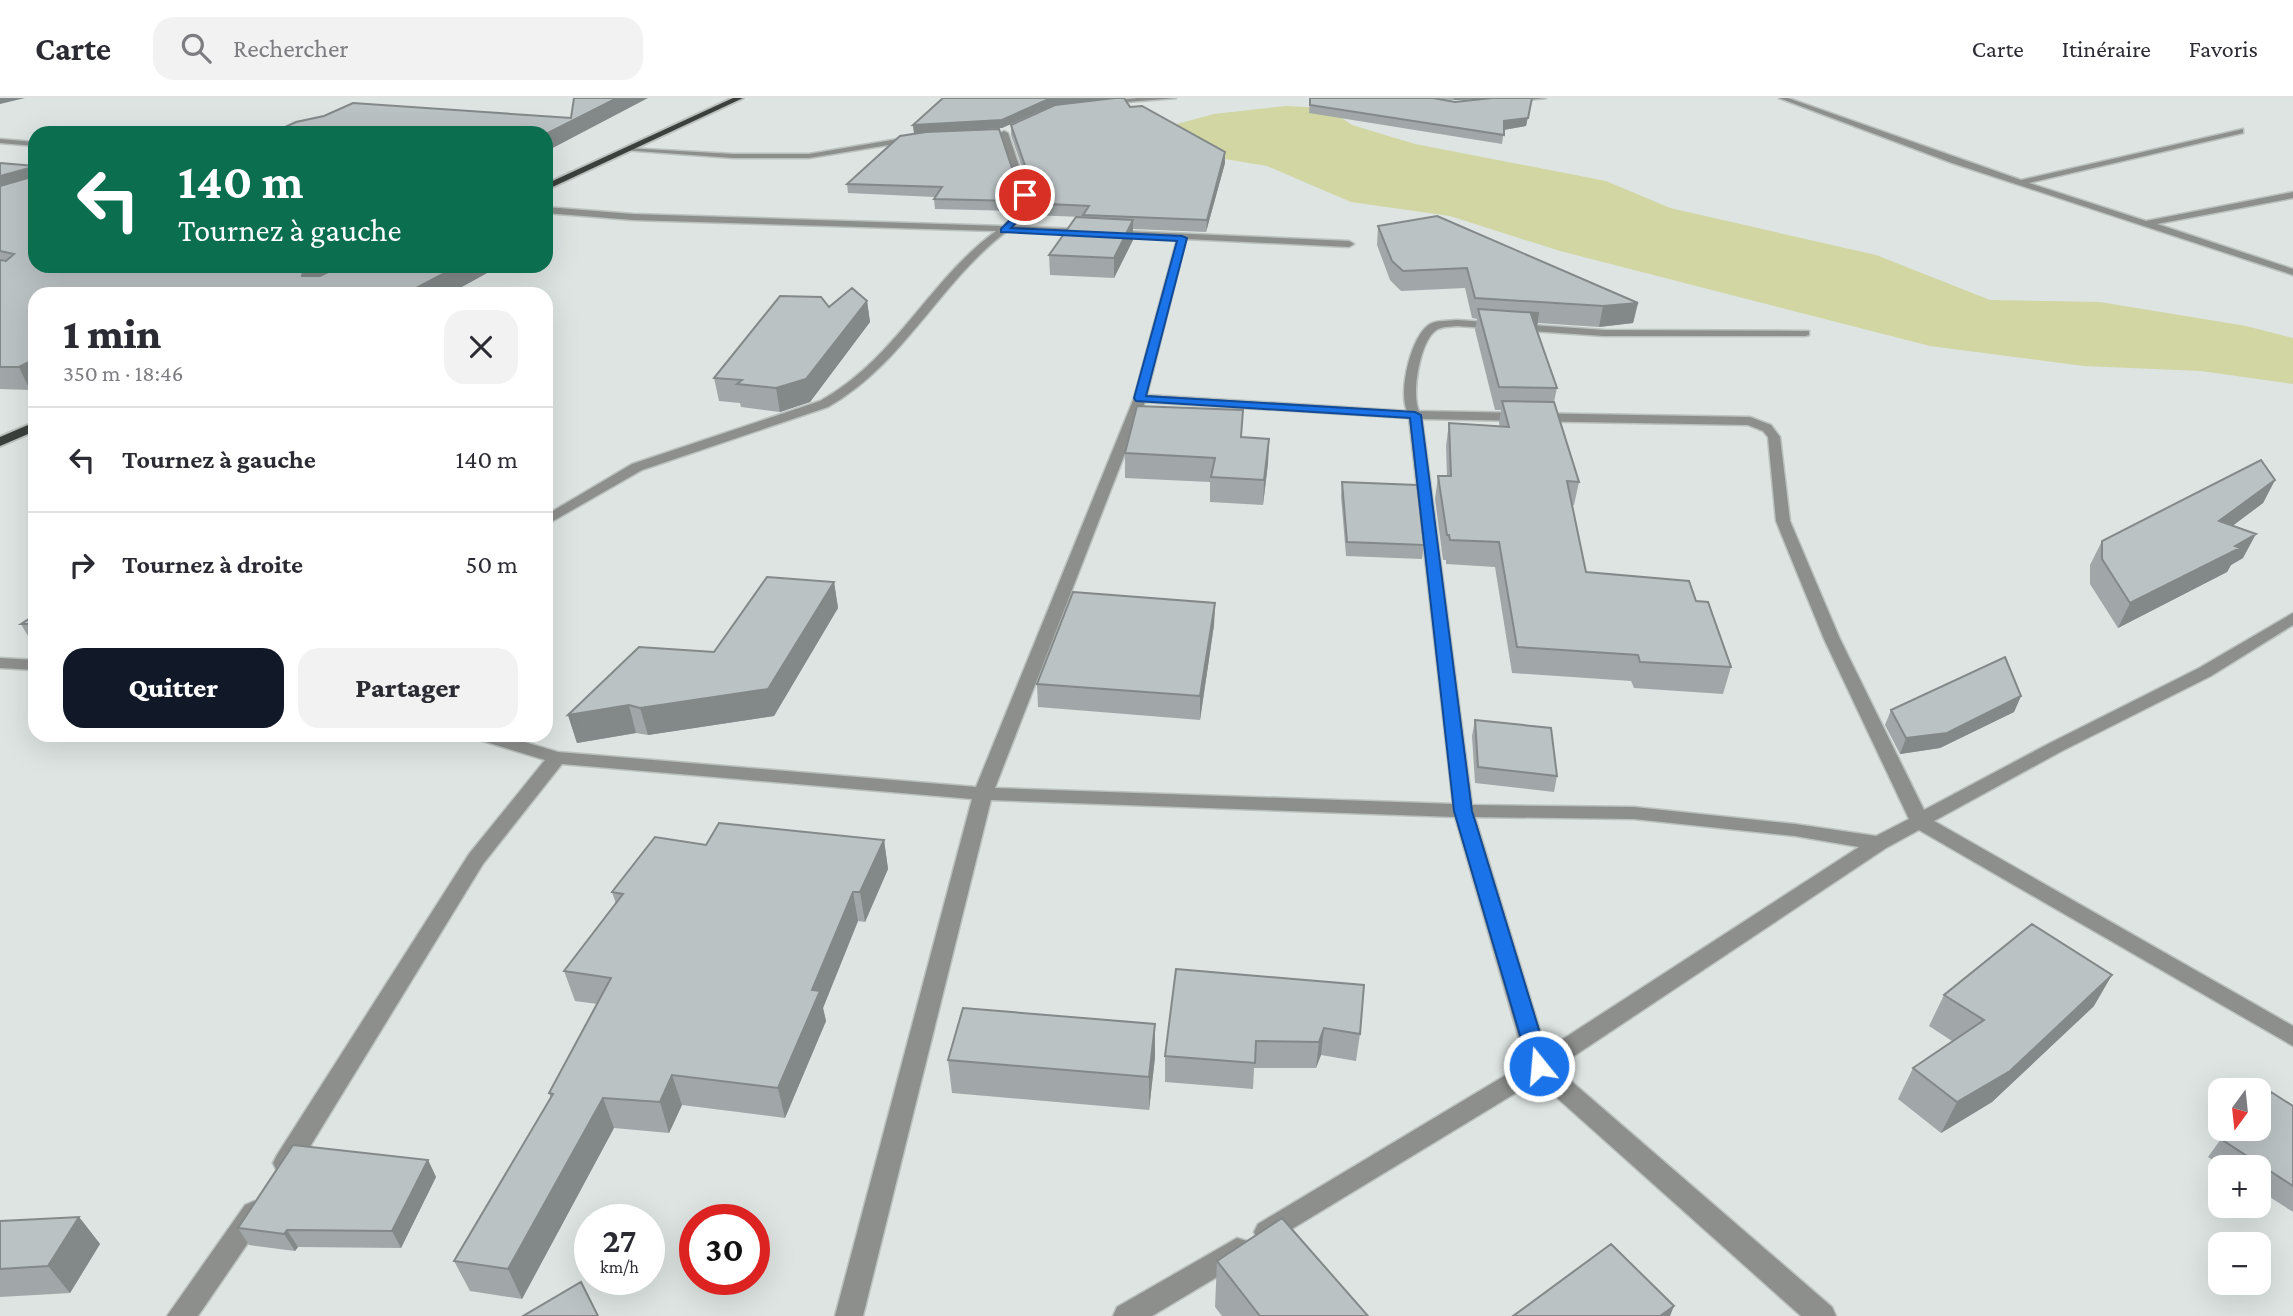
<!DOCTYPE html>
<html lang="fr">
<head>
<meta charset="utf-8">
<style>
  body { margin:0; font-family:"Crimson Pro",serif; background:#f2f2f3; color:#2b2b33; height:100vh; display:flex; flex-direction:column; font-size:26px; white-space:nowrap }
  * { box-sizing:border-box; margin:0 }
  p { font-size:23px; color:#7c7c81 }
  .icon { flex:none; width:38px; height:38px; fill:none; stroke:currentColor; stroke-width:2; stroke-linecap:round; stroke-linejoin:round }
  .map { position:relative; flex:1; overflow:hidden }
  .drawer { position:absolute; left:28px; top:189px; width:525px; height:455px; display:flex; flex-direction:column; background:#fff; border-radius:21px; box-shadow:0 7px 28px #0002 }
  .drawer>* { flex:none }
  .banner { position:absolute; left:28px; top:28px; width:525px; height:147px; border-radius:21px; box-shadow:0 7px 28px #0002; background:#0b6e4f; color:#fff; overflow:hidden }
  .needle { width:46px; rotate:195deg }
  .buttons { position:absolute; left:2208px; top:980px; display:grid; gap:14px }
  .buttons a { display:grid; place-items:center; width:63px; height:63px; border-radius:14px; background:#fff; box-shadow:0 7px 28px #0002; font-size:35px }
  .speed { position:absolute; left:574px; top:1106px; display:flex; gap:14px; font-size:35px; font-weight:700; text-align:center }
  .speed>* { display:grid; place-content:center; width:91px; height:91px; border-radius:50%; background:#fff; box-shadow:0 7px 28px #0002; line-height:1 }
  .speed small { font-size:18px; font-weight:400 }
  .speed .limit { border:10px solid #d22; background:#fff; color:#111 }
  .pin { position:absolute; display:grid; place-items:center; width:60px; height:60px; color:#fff; margin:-30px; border:4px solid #fff; border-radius:50%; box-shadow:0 2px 7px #0007 }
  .me { position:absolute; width:77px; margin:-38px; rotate:343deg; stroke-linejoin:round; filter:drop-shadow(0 0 5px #0008) }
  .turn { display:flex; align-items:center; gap:24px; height:147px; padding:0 35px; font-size:32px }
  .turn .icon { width:91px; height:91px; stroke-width:2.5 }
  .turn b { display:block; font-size:49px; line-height:60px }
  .round { display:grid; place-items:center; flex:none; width:74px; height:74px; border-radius:21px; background:#f2f2f3 }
  .head { display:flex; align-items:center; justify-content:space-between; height:119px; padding:0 35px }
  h1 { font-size:42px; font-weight:800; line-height:52px }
  .cta { display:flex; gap:14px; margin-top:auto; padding:14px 35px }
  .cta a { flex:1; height:80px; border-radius:21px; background:#111827; color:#fff; font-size:28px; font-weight:800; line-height:80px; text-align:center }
  .cta a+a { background:#f2f2f3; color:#2b2b33 }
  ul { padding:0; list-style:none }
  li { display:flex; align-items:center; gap:21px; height:105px; padding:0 35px; border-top:2px solid #e1e1e2 }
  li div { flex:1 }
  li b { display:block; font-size:26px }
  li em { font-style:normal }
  header { display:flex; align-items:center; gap:42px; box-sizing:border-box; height:98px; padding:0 35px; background:#fff; border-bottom:2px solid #e1e1e2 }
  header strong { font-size:33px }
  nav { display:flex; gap:38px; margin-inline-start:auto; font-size:24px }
  .search { width:490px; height:63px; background:#f2f2f3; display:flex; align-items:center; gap:18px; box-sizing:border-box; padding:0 24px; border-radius:21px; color:#7c7c81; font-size:26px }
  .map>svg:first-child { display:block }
</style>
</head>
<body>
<header>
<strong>Carte</strong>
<div class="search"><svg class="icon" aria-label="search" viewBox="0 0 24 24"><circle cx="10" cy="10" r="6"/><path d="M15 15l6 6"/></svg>Rechercher</div>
<nav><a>Carte</a><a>Itinéraire</a><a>Favoris</a></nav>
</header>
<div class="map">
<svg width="2293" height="1218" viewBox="0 0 2293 1218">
  <rect width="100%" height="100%" fill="#dde4e2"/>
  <!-- green -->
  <path fill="#d1d6a2" d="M 1286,8 L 1327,10 L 1352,27 L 1415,46 L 1606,83 L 1670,110 L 1876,157 L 1990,202 L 2100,204 L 2246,228 L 2293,240 L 2293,286 L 2201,273 L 2084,268 L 1930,248 L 1560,153 L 1450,118 L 1351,104 L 1267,68 L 1225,61 L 1180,57 L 1173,27 L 1214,16 Z"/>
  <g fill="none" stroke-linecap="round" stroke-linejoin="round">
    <!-- minor casing -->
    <g stroke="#bac1bf" stroke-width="3">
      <path id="minor" d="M 1137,0 L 1176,0 L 1102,6 L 1099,4 Z
        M 1546,0 L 1508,4 L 1505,2 L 1508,0 Z
        M 1779,0 L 1788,0 L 2021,82 L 2243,31 L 2243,35 L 2029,85 L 2146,123 L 2293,94 L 2293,100 L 2157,126 L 2293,171 L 2293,177 L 1952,65 Z
        M 1004,33 L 1008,35 L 1029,97 L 1030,111 L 1013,128 L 1349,143 L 1354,146 L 1349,149 L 1186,141 L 1147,297 L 1407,313 C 1398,294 1411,237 1430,226 C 1437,222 1449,223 1457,222 L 1604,232 L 1809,233 L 1809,237 L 1805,238 L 1604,238 L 1457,228 C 1450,229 1441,228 1435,233 C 1420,245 1411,296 1419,313 L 1750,319 L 1771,327 L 1780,339 L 1790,423 L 1840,541 L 1924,712 L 2050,645 L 2199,570 L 2293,515 L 2293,527 L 2211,578 L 2062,653 L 1934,723 L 2293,928 L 2293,948 L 1919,732 L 1886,750 L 1556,970 L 1832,1209 L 1836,1218 L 1801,1218 L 1537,982 L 1267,1146 L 1258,1142 L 1254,1134 L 1258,1126 L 1526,965 L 1455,719 L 991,702 L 863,1218 L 835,1218 L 972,701 L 562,666 L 483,766 L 295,1073 L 286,1076 L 277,1073 L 273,1065 L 277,1057 L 469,756 L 545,662 L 476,641 L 473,637 L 501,637 L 558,654 L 976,689 L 1134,300 L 1177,141 L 1007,133 C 939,185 904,266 828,309 L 642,372 L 546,427 L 546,417 L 632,366 L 820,303 C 896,261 928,183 996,133 L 633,122 L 546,115 L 546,109 L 633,116 L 1003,128 L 1022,111 L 1021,97 L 1000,35 ZM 1145,304 L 1409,320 L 1453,706 L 995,690 ZM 1422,321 L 1748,327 L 1763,333 L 1768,339 L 1776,423 L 1824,541 L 1909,721 L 1876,738 L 1795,726 L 1634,709 L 1472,707 ZM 1475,719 L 1634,721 L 1795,738 L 1859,749 L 1546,952 Z
        M 916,38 L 919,42 L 809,60 L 733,60 L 623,52 L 627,50 L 733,56 L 809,56 Z
        M 0,560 L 35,562 L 35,572 L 0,570 Z
        M 254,1103 L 263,1107 L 267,1115 L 263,1123 L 198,1218 L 167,1218 L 245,1107 Z
        M 1237,1140 L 1247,1143 L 1251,1152 L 1247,1161 L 1152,1218 L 1113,1218 L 1117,1209 Z"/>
    </g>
    <!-- tertiary casing -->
    <g stroke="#bac1bf" stroke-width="3">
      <path id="tertiary" d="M 0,41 L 35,44 L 35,48 L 0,45 Z"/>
    </g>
    <!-- trunk casing -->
    <g stroke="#bac1bf" stroke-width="4">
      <path id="trunk" d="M 733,0 L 743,0 L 546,92 L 546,86 Z
        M 35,324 L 35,333 L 0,348 L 0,339 Z"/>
    </g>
    <!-- minor -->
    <use href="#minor" fill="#8d8f8d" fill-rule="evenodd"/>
    <!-- tertiary -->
    <use href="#tertiary" fill="#8d8f8d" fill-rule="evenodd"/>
    <!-- trunk -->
    <use href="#trunk" fill="#3c403c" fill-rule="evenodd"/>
  </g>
  <!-- wall -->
  <path fill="#a1a7a9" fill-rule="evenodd" d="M 943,0 L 1130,9 L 1225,65 L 1206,134 L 1133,131 L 1133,142 L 1114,180 L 1050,177 L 1049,157 L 1083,119 L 1028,117 L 1028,105 L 1032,100 L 1031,96 L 1011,37 L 1011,27 L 1054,7 L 1002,30 L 969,32 L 999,31 L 1019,110 L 1016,113 L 935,111 L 934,101 L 935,99 L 848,95 L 847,86 L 918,35 L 914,35 L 913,27 Z
    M 1310,0 L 1532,0 L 1526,28 L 1504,32 L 1502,46 L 1309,15 ZM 1440,1 L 1454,2 L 1485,1 L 1455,4 Z
    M 0,65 L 35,168 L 485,168 L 487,175 L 449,196 L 35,196 L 35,289 L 30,292 L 0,291 Z
    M 1378,128 L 1638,205 L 1633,225 L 1599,229 L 1538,225 L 1536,232 L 1557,290 L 1554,304 L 1579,384 L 1574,407 L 1572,407 L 1586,474 L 1696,503 L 1731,569 L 1723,596 L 1634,590 L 1631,583 L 1512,575 L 1495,469 L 1446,466 L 1446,462 L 1443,462 L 1435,401 L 1438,378 L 1447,378 L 1446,348 L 1449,325 L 1500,329 L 1499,325 L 1501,312 L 1495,312 L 1475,232 L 1477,221 L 1472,220 L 1465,190 L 1401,193 L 1390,182 L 1377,147 Z
    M 867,203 L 870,224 L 810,304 L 780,314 L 741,309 L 740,305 L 719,303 L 714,280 L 829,209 Z
    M 1242,339 L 1269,341 L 1268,365 L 1263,407 L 1210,404 L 1210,384 L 1125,380 L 1125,355 Z
    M 2275,382 L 2263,405 L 2232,428 L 2243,460 L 2231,467 L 2227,474 L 2118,530 L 2090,486 L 2090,467 L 2102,443 Z
    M 1342,384 L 1424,447 L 1422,461 L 1346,458 L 1341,398 Z
    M 834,484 L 838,510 L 774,618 L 648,637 L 636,635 L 577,645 L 568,617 L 714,554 Z
    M 1215,505 L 1214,527 L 1200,622 L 1038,609 L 1037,586 Z
    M 35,517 L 35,550 L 21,526 Z
    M 2021,598 L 2014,614 L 1940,650 L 1900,656 L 1885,627 L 1891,612 Z
    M 1475,622 L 1557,678 L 1554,694 L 1475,685 L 1472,638 Z
    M 884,742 L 888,771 L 865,824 L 858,823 L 823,910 L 826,923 L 785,1020 L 682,1007 L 669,1035 L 614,1030 L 522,1201 L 470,1193 L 454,1163 L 551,1000 L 549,995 L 597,906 L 575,903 L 564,873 L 616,806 L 612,794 L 706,747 Z
    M 1176,871 L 1360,936 L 1356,963 L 1321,957 L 1316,970 L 1254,970 L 1253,991 L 1165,984 L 1165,958 Z
    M 1944,897 L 2094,908 L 1992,1004 L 1941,1035 L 1898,1001 L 1913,970 L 1952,943 L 1929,928 Z
    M 1155,959 L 1149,1012 L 952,995 L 948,962 Z
    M 2293,1008 L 2293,1114 L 2259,1092 L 2259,1069 L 2224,1069 L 2208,1059 L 2221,1041 Z
    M 428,1062 L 436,1079 L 401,1150 L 298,1149 L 295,1153 L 249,1147 L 238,1130 Z
    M 79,1119 L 100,1146 L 70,1195 L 0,1199 L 0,1123 Z
    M 1217,1163 L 1368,1218 L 1222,1218 L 1215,1209 Z"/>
  <!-- shaded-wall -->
  <path fill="#838889" d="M 0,0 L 25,0 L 0,6 Z
    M 617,0 L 648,0 L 547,53 L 550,67 L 546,69 L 546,36 Z
    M 1051,0 L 1112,0 L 1112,1 L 1053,7 L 1002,30 L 914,35 L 913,27 Z
    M 1454,0 L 1498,0 L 1454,2 Z
    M 1531,4 L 1526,28 L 1503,32 L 1504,23 Z
    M 1225,54 L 1225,65 L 1206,134 L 1207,122 Z
    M 29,70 L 35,84 L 0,97 L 0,78 Z
    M 1019,100 L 1019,110 L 1016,113 L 1016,103 Z
    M 1133,122 L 1133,142 L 1114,180 L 1114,160 Z
    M 315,168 L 361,168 L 310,194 L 302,178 L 303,174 Z
    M 458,168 L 485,168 L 487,175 L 449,196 L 405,196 Z
    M 867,203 L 870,224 L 810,304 L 780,314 L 776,290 Z
    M 1638,205 L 1633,225 L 1599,229 L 1603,208 Z
    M 1539,215 L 1536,236 L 1531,216 Z
    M 35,261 L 35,289 L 30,292 L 19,269 Z
    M 1269,341 L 1268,365 L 1263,407 L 1264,382 Z
    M 2275,382 L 2263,405 L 2207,447 L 2219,423 Z
    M 2256,436 L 2243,460 L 2231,467 L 2227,474 L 2118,530 L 2130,505 Z
    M 834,484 L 838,510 L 774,618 L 648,637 L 640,610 Z
    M 1215,505 L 1214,527 L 1200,622 L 1200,598 Z
    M 2021,598 L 2014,614 L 1940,650 L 1900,656 L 1906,640 Z
    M 629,607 L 636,635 L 577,645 L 568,617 Z
    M 884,742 L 888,771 L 865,824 L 860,794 Z
    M 853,794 L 858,823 L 823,910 L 826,923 L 785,1020 L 778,990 L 812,892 Z
    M 2112,877 L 2094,908 L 1992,1004 L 1941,1035 L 1957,1004 Z
    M 1155,926 L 1155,959 L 1149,1012 L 1149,979 Z
    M 1324,930 L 1321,957 L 1316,970 L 1319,944 Z
    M 672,977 L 682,1007 L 669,1035 L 660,1004 Z
    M 603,1000 L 614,1030 L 522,1201 L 508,1171 Z
    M 428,1062 L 436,1079 L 401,1150 L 392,1133 Z
    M 79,1119 L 100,1146 L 70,1195 L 48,1168 Z
    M 287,1132 L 298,1149 L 295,1153 L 284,1136 Z
    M 1674,1208 L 1670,1218 L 1660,1218 Z"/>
  <!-- building -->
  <path fill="#bbc2c4" stroke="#838889" stroke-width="2" d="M 574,0 L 617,0 L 546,36 L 546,35 L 272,35 L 296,24 L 324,18 L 353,5 L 571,20 Z
    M 943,0 L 1051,0 L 1002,22 L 913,27 Z
    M 1115,0 L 1124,0 L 1130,9 L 1142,8 L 1225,54 L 1207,122 L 1083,117 L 1089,108 L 1028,105 L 1032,99 L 1031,85 L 1011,27 L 1055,7 Z
    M 1310,0 L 1433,0 L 1455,4 L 1492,0 L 1532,0 L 1528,20 L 1504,23 L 1504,37 L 1310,7 Z
    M 999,31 L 1018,88 L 1019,100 L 1016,103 L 934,101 L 942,89 L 847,86 L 900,38 L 926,34 Z
    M 0,65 L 35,68 L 35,168 L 315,168 L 303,174 L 302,178 L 320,178 L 340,168 L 458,168 L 405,196 L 35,196 L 35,261 L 19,269 L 0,269 L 0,162 L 6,163 L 14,156 L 0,153 L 0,88 L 28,80 L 29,70 L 0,78 Z
    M 1437,118 L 1638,205 L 1603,208 L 1475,200 L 1467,170 L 1403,173 L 1392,163 L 1378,128 Z
    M 1076,119 L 1133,122 L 1114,160 L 1049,157 Z
    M 852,190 L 867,203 L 806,281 L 776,290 L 737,286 L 742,282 L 714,280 L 780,198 L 821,199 L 829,209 Z
    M 1478,211 L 1539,215 L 1531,216 L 1557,290 L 1499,289 Z
    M 1502,303 L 1554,304 L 1579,384 L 1567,383 L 1586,474 L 1689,483 L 1696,503 L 1708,504 L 1731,569 L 1640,564 L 1638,557 L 1517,549 L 1499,444 L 1450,442 L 1449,437 L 1447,437 L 1438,378 L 1451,378 L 1449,325 L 1509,329 Z
    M 1137,308 L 1243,312 L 1241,339 L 1269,341 L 1264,382 L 1211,379 L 1215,360 L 1125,355 Z
    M 2261,362 L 2275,382 L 2219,423 L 2256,436 L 2235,448 L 2240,450 L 2130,505 L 2102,461 L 2102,443 Z
    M 1342,384 L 1417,387 L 1424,447 L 1347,444 Z
    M 767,479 L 834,484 L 768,591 L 640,610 L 629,607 L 568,617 L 639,549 L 714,554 Z
    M 1073,494 L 1215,505 L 1200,598 L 1037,586 Z
    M 35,517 L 35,526 L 21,526 Z
    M 2005,559 L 2021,598 L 1947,635 L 1906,640 L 1891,612 Z
    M 1475,622 L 1551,630 L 1557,678 L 1478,669 Z
    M 719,725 L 884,742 L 860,794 L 853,794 L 812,892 L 820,893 L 778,990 L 672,977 L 660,1004 L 603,1000 L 508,1171 L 454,1163 L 553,996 L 549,995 L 611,880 L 564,873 L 623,796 L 612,794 L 655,739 L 706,747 Z
    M 2032,826 L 2112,877 L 2010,973 L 1957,1004 L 1913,970 L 1984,922 L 1944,897 Z
    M 1176,871 L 1364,887 L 1360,936 L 1324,930 L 1319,944 L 1256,943 L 1255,965 L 1165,958 Z
    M 963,910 L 1155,926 L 1149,979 L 948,962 Z
    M 2271,994 L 2293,1008 L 2293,1088 L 2221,1041 L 2232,1031 L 2259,1031 L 2259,1005 Z
    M 293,1047 L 428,1062 L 392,1133 L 287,1132 L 284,1136 L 238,1130 Z
    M 79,1119 L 48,1168 L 0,1171 L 0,1123 Z
    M 1282,1120 L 1368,1218 L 1260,1218 L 1217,1163 Z
    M 1611,1146 L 1674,1208 L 1660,1218 L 1513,1218 Z
    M 581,1184 L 598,1218 L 523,1218 Z"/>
  <!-- route -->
  <path fill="#1a73e8" stroke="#114b97" stroke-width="2" d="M 1025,95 L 1029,97 L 1030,111 L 1011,130 L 1182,138 L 1187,140 L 1146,298 L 1415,314 L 1421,317 L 1472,713 L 1550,968 L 1547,975 L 1539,977 L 1532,975 L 1529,968 L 1454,713 L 1410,320 L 1136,303 L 1134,300 L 1177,143 L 1001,134 L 1001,131 L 1022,110 L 1021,97 Z"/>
</svg>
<div class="buttons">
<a><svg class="needle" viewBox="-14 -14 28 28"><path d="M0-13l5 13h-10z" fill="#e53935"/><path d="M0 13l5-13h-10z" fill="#7c7c81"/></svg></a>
<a>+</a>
<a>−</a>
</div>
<div class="speed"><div>27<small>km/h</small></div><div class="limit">30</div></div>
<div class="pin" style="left:1025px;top:97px;background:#d93025"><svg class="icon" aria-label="arrive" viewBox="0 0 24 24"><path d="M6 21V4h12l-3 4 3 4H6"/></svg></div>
<svg class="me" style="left:1539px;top:968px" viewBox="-20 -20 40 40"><circle r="17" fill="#1a73e8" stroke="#fff" stroke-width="3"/><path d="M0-11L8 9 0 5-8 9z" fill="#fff"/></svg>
<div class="banner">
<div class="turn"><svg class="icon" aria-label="left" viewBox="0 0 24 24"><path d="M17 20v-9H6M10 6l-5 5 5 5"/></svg><div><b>140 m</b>Tournez à gauche</div></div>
</div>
<section class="drawer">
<div class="head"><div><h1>1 min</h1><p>350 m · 18:46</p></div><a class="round"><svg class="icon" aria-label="close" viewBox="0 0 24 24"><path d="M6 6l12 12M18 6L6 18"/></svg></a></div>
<ul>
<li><svg class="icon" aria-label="left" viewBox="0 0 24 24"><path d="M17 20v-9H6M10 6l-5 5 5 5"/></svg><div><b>Tournez à gauche</b></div><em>140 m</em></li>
<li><svg class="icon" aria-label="right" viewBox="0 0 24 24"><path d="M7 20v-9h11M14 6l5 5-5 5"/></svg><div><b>Tournez à droite</b></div><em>50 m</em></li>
</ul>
<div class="cta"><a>Quitter</a><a>Partager</a></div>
</section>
</div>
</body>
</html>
